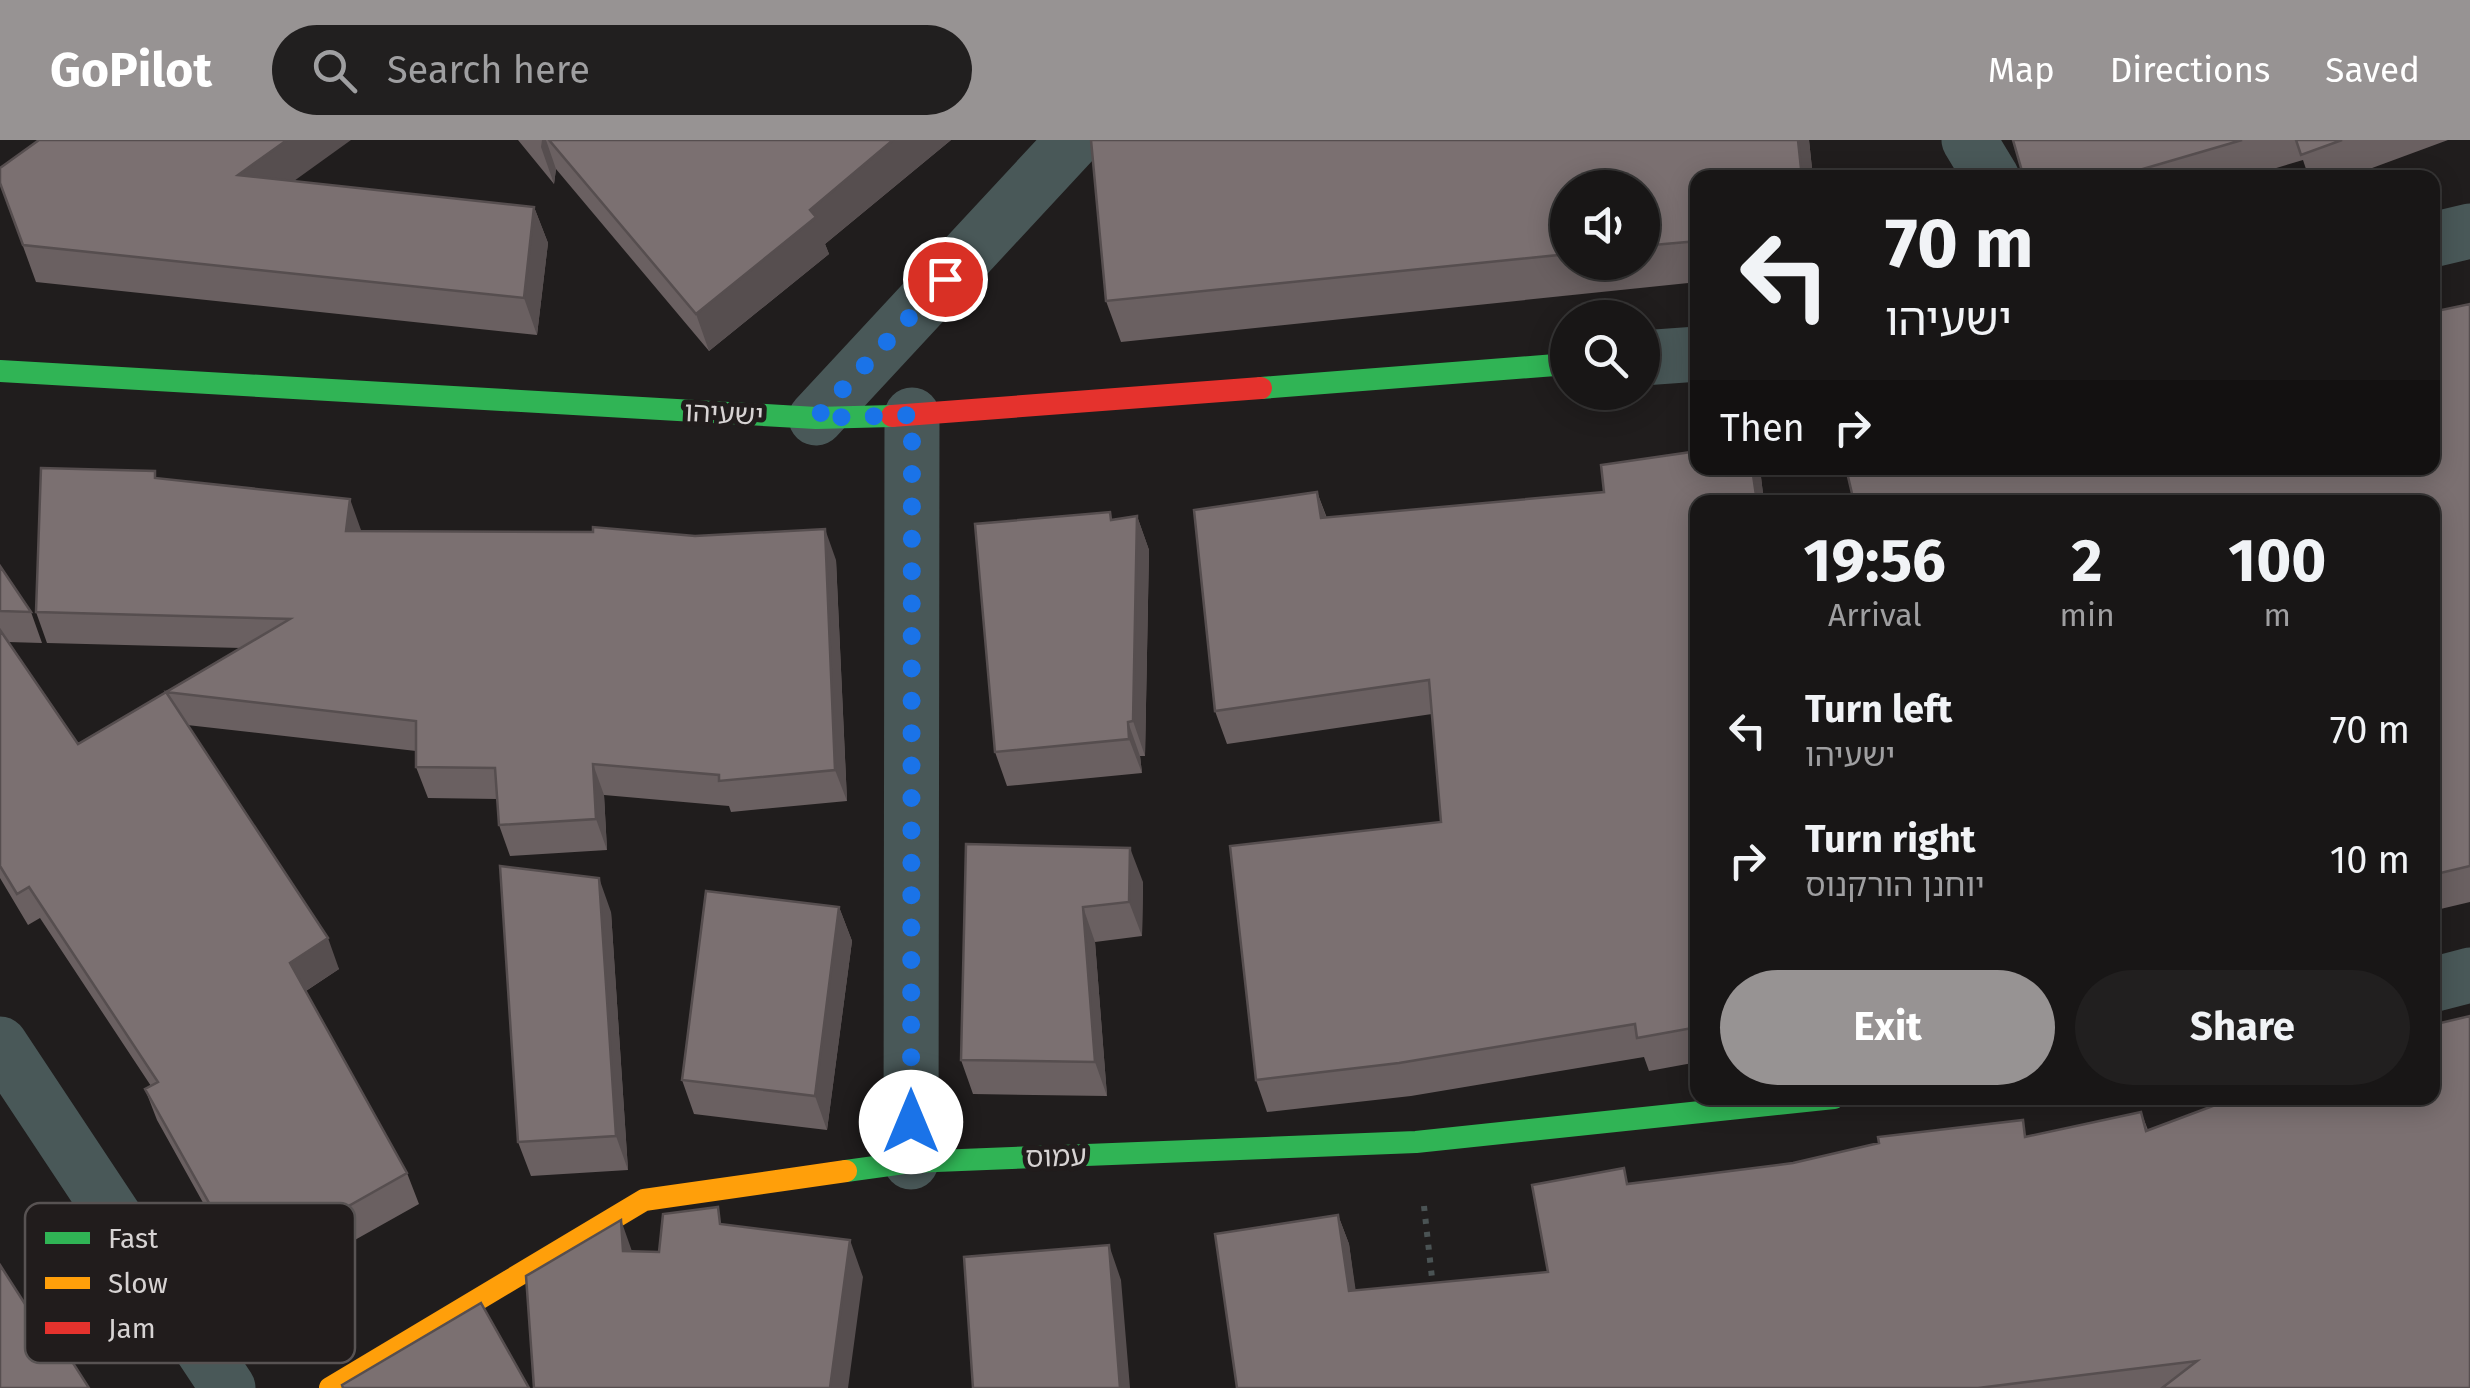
<!DOCTYPE html>
<html lang="en">
<head>
<meta charset="utf-8">
<style>
  body { margin:0; font-family:"Fira Sans","Noto Sans Hebrew",sans-serif; background:#211f1f; color:#f1f3f6; height:100vh; display:flex; flex-direction:column; font-size:38px; white-space:nowrap }
  * { box-sizing:border-box; margin:0 }
  p { font-size:32px; color:#9f9fa1 }
  .icon { flex:none; width:55px; height:55px; fill:none; stroke:currentColor; stroke-width:2; stroke-linecap:round; stroke-linejoin:round }
  .map { position:relative; flex:1; overflow:hidden }
  .sheet { position:absolute; left:1690px; top:355px; width:750px; height:610px; display:flex; flex-direction:column; background:#181616; border-radius:20px; box-shadow:0 5px 25px #0003,0 0 0 2px #363535 }
  .sheet>* { flex:none }
  .banner { position:absolute; left:1690px; top:30px; width:750px; height:305px; border-radius:20px; box-shadow:0 5px 25px #0003,0 0 0 2px #363535; background:#181616; color:#f1f3f6; overflow:hidden }
  .buttons { position:absolute; left:1550px; top:30px; display:grid; gap:20px }
  .buttons a { display:grid; place-items:center; width:110px; height:110px; border-radius:50%; background:#181616; box-shadow:0 5px 25px #0003,0 0 0 2px #363535; font-size:50px }
  .pin { position:absolute; display:grid; place-items:center; width:85px; height:85px; color:#fff; margin:-42px; border:5px solid #fff; border-radius:50%; box-shadow:0 2px 10px #0007 }
  .me { position:absolute; width:110px; margin:-55px; rotate:0deg; stroke-linejoin:round; filter:drop-shadow(0 0 8px #0008) }
  .turn { display:flex; align-items:center; gap:35px; height:210px; padding:0 30px; font-size:45px }
  .turn .icon { width:130px; height:130px; stroke-width:2.5 }
  .turn b { display:block; font-size:70px; line-height:85px }
  .then { display:flex; align-items:center; height:95px; padding:0 30px; background:#0003; gap:20px; font-size:38px }
  .eta { display:flex; justify-content:space-evenly; align-items:center; height:170px; text-align:center }
  .eta b { font-size:60px; font-weight:700; line-height:70px }
  .button { display:flex; gap:20px; margin-top:auto; padding:20px 30px }
  .button a { flex:1; height:115px; border-radius:60px; background:#979393; color:#fff; font-size:40px; font-weight:700; line-height:115px; text-align:center }
  .button a+a { background:#211f1f; color:#f1f3f6 }
  ul { padding:0; list-style:none }
  li { display:flex; align-items:center; gap:30px; height:130px; padding:0 30px }
  li div { flex:1 }
  li b { display:block; font-size:38px }
  li em { font-style:normal }
  header { display:flex; align-items:center; gap:60px; box-sizing:border-box; height:140px; padding:0 50px; background:#979393; color:#fff }
  header strong { font-size:48px }
  nav { display:flex; gap:55px; margin-inline-start:auto; font-size:35px }
  .search { width:700px; height:90px; background:#211f1f; display:flex; align-items:center; gap:25px; box-sizing:border-box; padding:0 35px; border-radius:55px; color:#9f9fa1; font-size:38px }
  .map>svg:first-child { display:block }
</style>
</head>
<body>
<header>
<strong>GoPilot</strong>
<div class="search"><svg class="icon" aria-label="search" viewBox="0 0 24 24"><circle cx="10" cy="10" r="6"/><path d="M15 15l6 6"/></svg>Search here</div>
<nav><a>Map</a><a>Directions</a><a>Saved</a></nav>
</header>
<div class="map">
<svg width="2470" height="1248" viewBox="0 0 2470 1248">
  <rect width="100%" height="100%" fill="#201d1d"/>
  <g fill="none" stroke-linecap="round" stroke-linejoin="round">
    <!-- path -->
    <path stroke="#4a5354" stroke-width="6" stroke-dasharray="5 8" stroke-linecap="butt" d="M 1424,1066 L 1433,1147"/>
    <!-- street -->
    <path stroke="#495858" stroke-width="55" d="M 1969,0 L 1992,38
      M 2432,100 L 2470,91
      M 1642,218 L 1698,214
      M 816,278 L 1074,0
      M 2432,845 L 2470,835
      M 0,904 L 228,1248
      M 911,1022 L 912,275"/>
    <!-- fast -->
    <path stroke="#30b455" stroke-width="22" d="M 0,231 L 816,278 L 892,276
      M 1261,248 L 1568,224
      M 846,1031 L 911,1022 L 1416,1002 L 1834,958"/>
    <!-- slow -->
    <path stroke="#ff9f0a" stroke-width="22" d="M 330,1248 L 644,1060 L 846,1031"/>
    <!-- jam -->
    <path stroke="#e5322d" stroke-width="22" d="M 892,276 L 1261,248"/>
  </g>
  <!-- wall -->
  <path fill="#6a6061" fill-rule="evenodd" d="M 518,0 L 951,0 L 825,104 L 829,114 L 709,211 L 556,29 L 554,44 Z
    M 1091,0 L 1809,0 L 1813,38 L 1698,38 L 1698,142 L 1121,202 L 1106,161 ZM 1568,48 L 1642,48 L 1642,122 L 1568,122 Z
    M 2013,0 L 2448,0 L 2345,38 L 2309,38 L 2303,20 L 2243,38 L 2024,38 Z
    M 294,41 L 534,67 L 548,103 L 537,195 L 36,142 L 0,43 Z
    M 2470,164 L 2470,762 L 2432,771 L 2432,362 Z
    M 1698,328 L 1757,328 L 1761,337 L 1764,362 L 1698,362 L 1698,922 L 1649,931 L 1644,917 L 1411,956 L 1267,972 L 1256,940 L 1441,682 L 1432,574 L 1227,604 L 1215,571 L 1317,352 L 1327,378 L 1604,352 Z
    M 158,338 L 361,391 L 836,420 L 847,661 L 731,672 L 729,666 L 604,655 L 607,710 L 510,716 L 499,685 L 497,659 L 428,658 L 416,627 L 416,611 L 187,585 L 339,829 L 306,851 L 407,1033 L 419,1064 L 255,1156 L 157,980 L 145,949 L 151,946 L 40,778 L 28,785 L 0,738 L 0,426 L 31,472 L 42,503 L 8,502 L 78,604 L 241,508 L 47,503 L 36,472 Z
    M 1137,376 L 1149,410 L 1145,616 L 1140,616 L 1142,633 L 1007,646 L 995,612 Z
    M 966,704 L 1143,742 L 1142,796 L 1095,802 L 1107,956 L 973,954 L 961,920 Z
    M 839,767 L 852,801 L 827,990 L 694,974 L 682,940 Z
    M 611,772 L 628,1030 L 531,1036 L 518,1002 Z
    M 2141,972 L 2148,990 L 2470,1248 L 1237,1248 L 1338,1075 L 1349,1104 L 1355,1150 L 1548,1132 L 1630,1044 L 2029,996 Z"/>
  <!-- shaded-wall -->
  <path fill="#564e4f" d="M 287,0 L 351,0 L 251,72 L 238,35 Z
    M 542,0 L 546,0 L 556,29 L 554,44 L 541,7 Z
    M 893,0 L 951,0 L 825,104 L 829,114 L 709,211 L 696,174 L 810,70 Z
    M 1798,0 L 1809,0 L 1813,38 L 1802,38 Z
    M 534,67 L 548,103 L 537,195 L 524,158 Z
    M 1752,328 L 1757,328 L 1761,337 L 1764,362 L 1757,362 Z
    M 1317,352 L 1329,385 L 1321,378 Z
    M 350,359 L 361,390 L 346,391 Z
    M 1137,376 L 1149,410 L 1145,616 L 1133,581 Z
    M 825,389 L 836,420 L 847,661 L 835,630 Z
    M 1128,582 L 1140,616 L 1142,633 L 1129,599 Z
    M 593,624 L 604,655 L 607,710 L 596,679 Z
    M 1130,708 L 1143,742 L 1142,796 L 1129,762 Z
    M 599,738 L 611,772 L 628,1030 L 616,996 Z
    M 839,767 L 852,801 L 827,990 L 815,956 Z
    M 1083,767 L 1095,802 L 1107,956 L 1095,922 Z
    M 328,798 L 339,829 L 301,854 L 290,823 Z
    M 1338,1075 L 1349,1104 L 1360,1180 L 1349,1151 Z
    M 621,1080 L 634,1117 L 623,1111 Z
    M 850,1100 L 863,1137 L 848,1248 L 830,1248 Z
    M 1109,1105 L 1121,1140 L 1130,1248 L 1120,1248 Z"/>
  <!-- building -->
  <path fill="#7b7071" stroke="#564e4f" stroke-width="2.5" d="M 39,0 L 287,0 L 238,35 L 534,67 L 524,158 L 23,105 L 0,43 L 0,28 Z
    M 549,0 L 893,0 L 810,70 L 816,77 L 696,174 Z
    M 1091,0 L 1798,0 L 1802,38 L 1698,38 L 1698,101 L 1642,106 L 1642,48 L 1568,48 L 1568,114 L 1106,161 Z
    M 2013,0 L 2242,0 L 2112,38 L 2024,38 Z
    M 2296,0 L 2342,0 L 2301,15 Z
    M 2470,164 L 2470,726 L 2432,735 L 2432,362 L 1854,362 L 1846,328 L 2432,328 L 2432,172 Z
    M 1698,311 L 1698,328 L 1752,328 L 1757,362 L 1698,362 L 1698,887 L 1637,898 L 1635,884 L 1399,923 L 1256,940 L 1230,706 L 1441,682 L 1429,540 L 1215,571 L 1194,370 L 1317,352 L 1321,378 L 1604,352 L 1601,325 Z
    M 41,328 L 155,331 L 155,338 L 350,359 L 346,391 L 593,392 L 593,387 L 695,396 L 825,389 L 835,630 L 719,641 L 719,635 L 593,624 L 596,679 L 499,685 L 495,628 L 416,627 L 416,581 L 166,552 L 328,798 L 290,823 L 407,1033 L 244,1125 L 145,949 L 158,942 L 29,747 L 17,754 L 0,726 L 0,490 L 78,604 L 290,479 L 36,472 Z
    M 1110,372 L 1111,380 L 1137,376 L 1133,581 L 1128,582 L 1129,599 L 995,612 L 975,384 Z
    M 0,426 L 31,472 L 0,471 Z
    M 966,704 L 1130,708 L 1129,762 L 1083,767 L 1095,922 L 961,920 Z
    M 500,726 L 599,738 L 616,996 L 518,1002 Z
    M 706,751 L 839,767 L 815,956 L 682,940 Z
    M 2470,876 L 2470,1248 L 2162,1248 L 2197,1221 L 1978,1248 L 1237,1248 L 1215,1094 L 1338,1075 L 1349,1151 L 1548,1132 L 1532,1045 L 1624,1028 L 1627,1044 L 1793,1023 L 1879,1003 L 1878,997 L 2023,980 L 2025,997 L 2141,972 L 2146,991 L 2234,958 L 2432,958 L 2432,885 Z
    M 718,1067 L 720,1084 L 850,1100 L 830,1248 L 534,1248 L 526,1136 L 621,1080 L 623,1111 L 659,1112 L 663,1074 Z
    M 1109,1105 L 1120,1248 L 973,1248 L 964,1117 Z
    M 0,1125 L 50,1203 L 57,1198 L 89,1248 L 0,1248 Z
    M 481,1163 L 529,1248 L 343,1248 L 342,1245 Z"/>
  <g fill="none" stroke-linecap="round" stroke-linejoin="round">
    <!-- route -->
    <path stroke="#1a73e8" stroke-width="18" stroke-dasharray="0 32.4" d="M 911,982 L 912,275 L 816,278 L 945,139"/>
  </g>
  <g text-anchor="middle" stroke-width="10" stroke-linejoin="round" paint-order="stroke">
    <!-- street labels -->
    <g font-size="28" fill="#d7d3d3" stroke="#211c1c">
      <text transform="translate(724 273) rotate(3)" y="10">ישעיהו</text>
      <text transform="translate(1056 1016) rotate(-2)" y="10">עמוס</text>
    </g>
  </g>
  <!-- legend -->
  <rect x="25" y="1063" width="330" height="160" rx="15" fill="#211c1c" stroke="#585353" stroke-width="2.5"/>
  <rect x="45" y="1092" width="45" height="12" fill="#30b455"/>
  <rect x="45" y="1137" width="45" height="12" fill="#ff9f0a"/>
  <rect x="45" y="1182" width="45" height="12" fill="#e5322d"/>
  <g font-size="28" fill="#d7d3d3">
    <text x="108" y="1108">Fast</text>
    <text x="108" y="1153">Slow</text>
    <text x="108" y="1198">Jam</text>
  </g>
</svg>
<div class="buttons">
<a><svg class="icon" aria-label="sound" viewBox="0 0 24 24"><path d="M4 9h4l5-4v14l-5-4H4zM17 9q2 3 0 6"/></svg></a>
<a><svg class="icon" aria-label="search" viewBox="0 0 24 24"><circle cx="10" cy="10" r="6"/><path d="M15 15l6 6"/></svg></a>
</div>
<div class="pin" style="left:945px;top:139px;background:#d93025"><svg class="icon" aria-label="arrive" viewBox="0 0 24 24"><path d="M6 21V4h12l-3 4 3 4H6"/></svg></div>
<svg class="me" style="left:911px;top:982px" viewBox="-20 -20 40 40"><circle r="19" fill="#fff"/><path d="M0-13L10 11 0 6-10 11z" fill="#1a73e8"/></svg>
<div class="banner">
<div class="turn"><svg class="icon" aria-label="left" viewBox="0 0 24 24"><path d="M17 20v-9H6M10 6l-5 5 5 5"/></svg><div><b>70 m</b>ישעיהו</div></div>
<div class="then">Then<svg class="icon" aria-label="right" viewBox="0 0 24 24"><path d="M7 20v-9h11M14 6l5 5-5 5"/></svg></div>
</div>
<section class="sheet">
<div class="eta">
<div><b>19:56</b><p>Arrival</p></div>
<div><b>2</b><p>min</p></div>
<div><b>100</b><p>m</p></div>
</div>
<ul>
<li><svg class="icon" aria-label="left" viewBox="0 0 24 24"><path d="M17 20v-9H6M10 6l-5 5 5 5"/></svg><div><b>Turn left</b><p>ישעיהו</p></div><em>70 m</em></li>
<li><svg class="icon" aria-label="right" viewBox="0 0 24 24"><path d="M7 20v-9h11M14 6l5 5-5 5"/></svg><div><b>Turn right</b><p>יוחנן הורקנוס</p></div><em>10 m</em></li>
</ul>
<div class="button"><a>Exit</a><a>Share</a></div>
</section>
</div>
</body>
</html>
